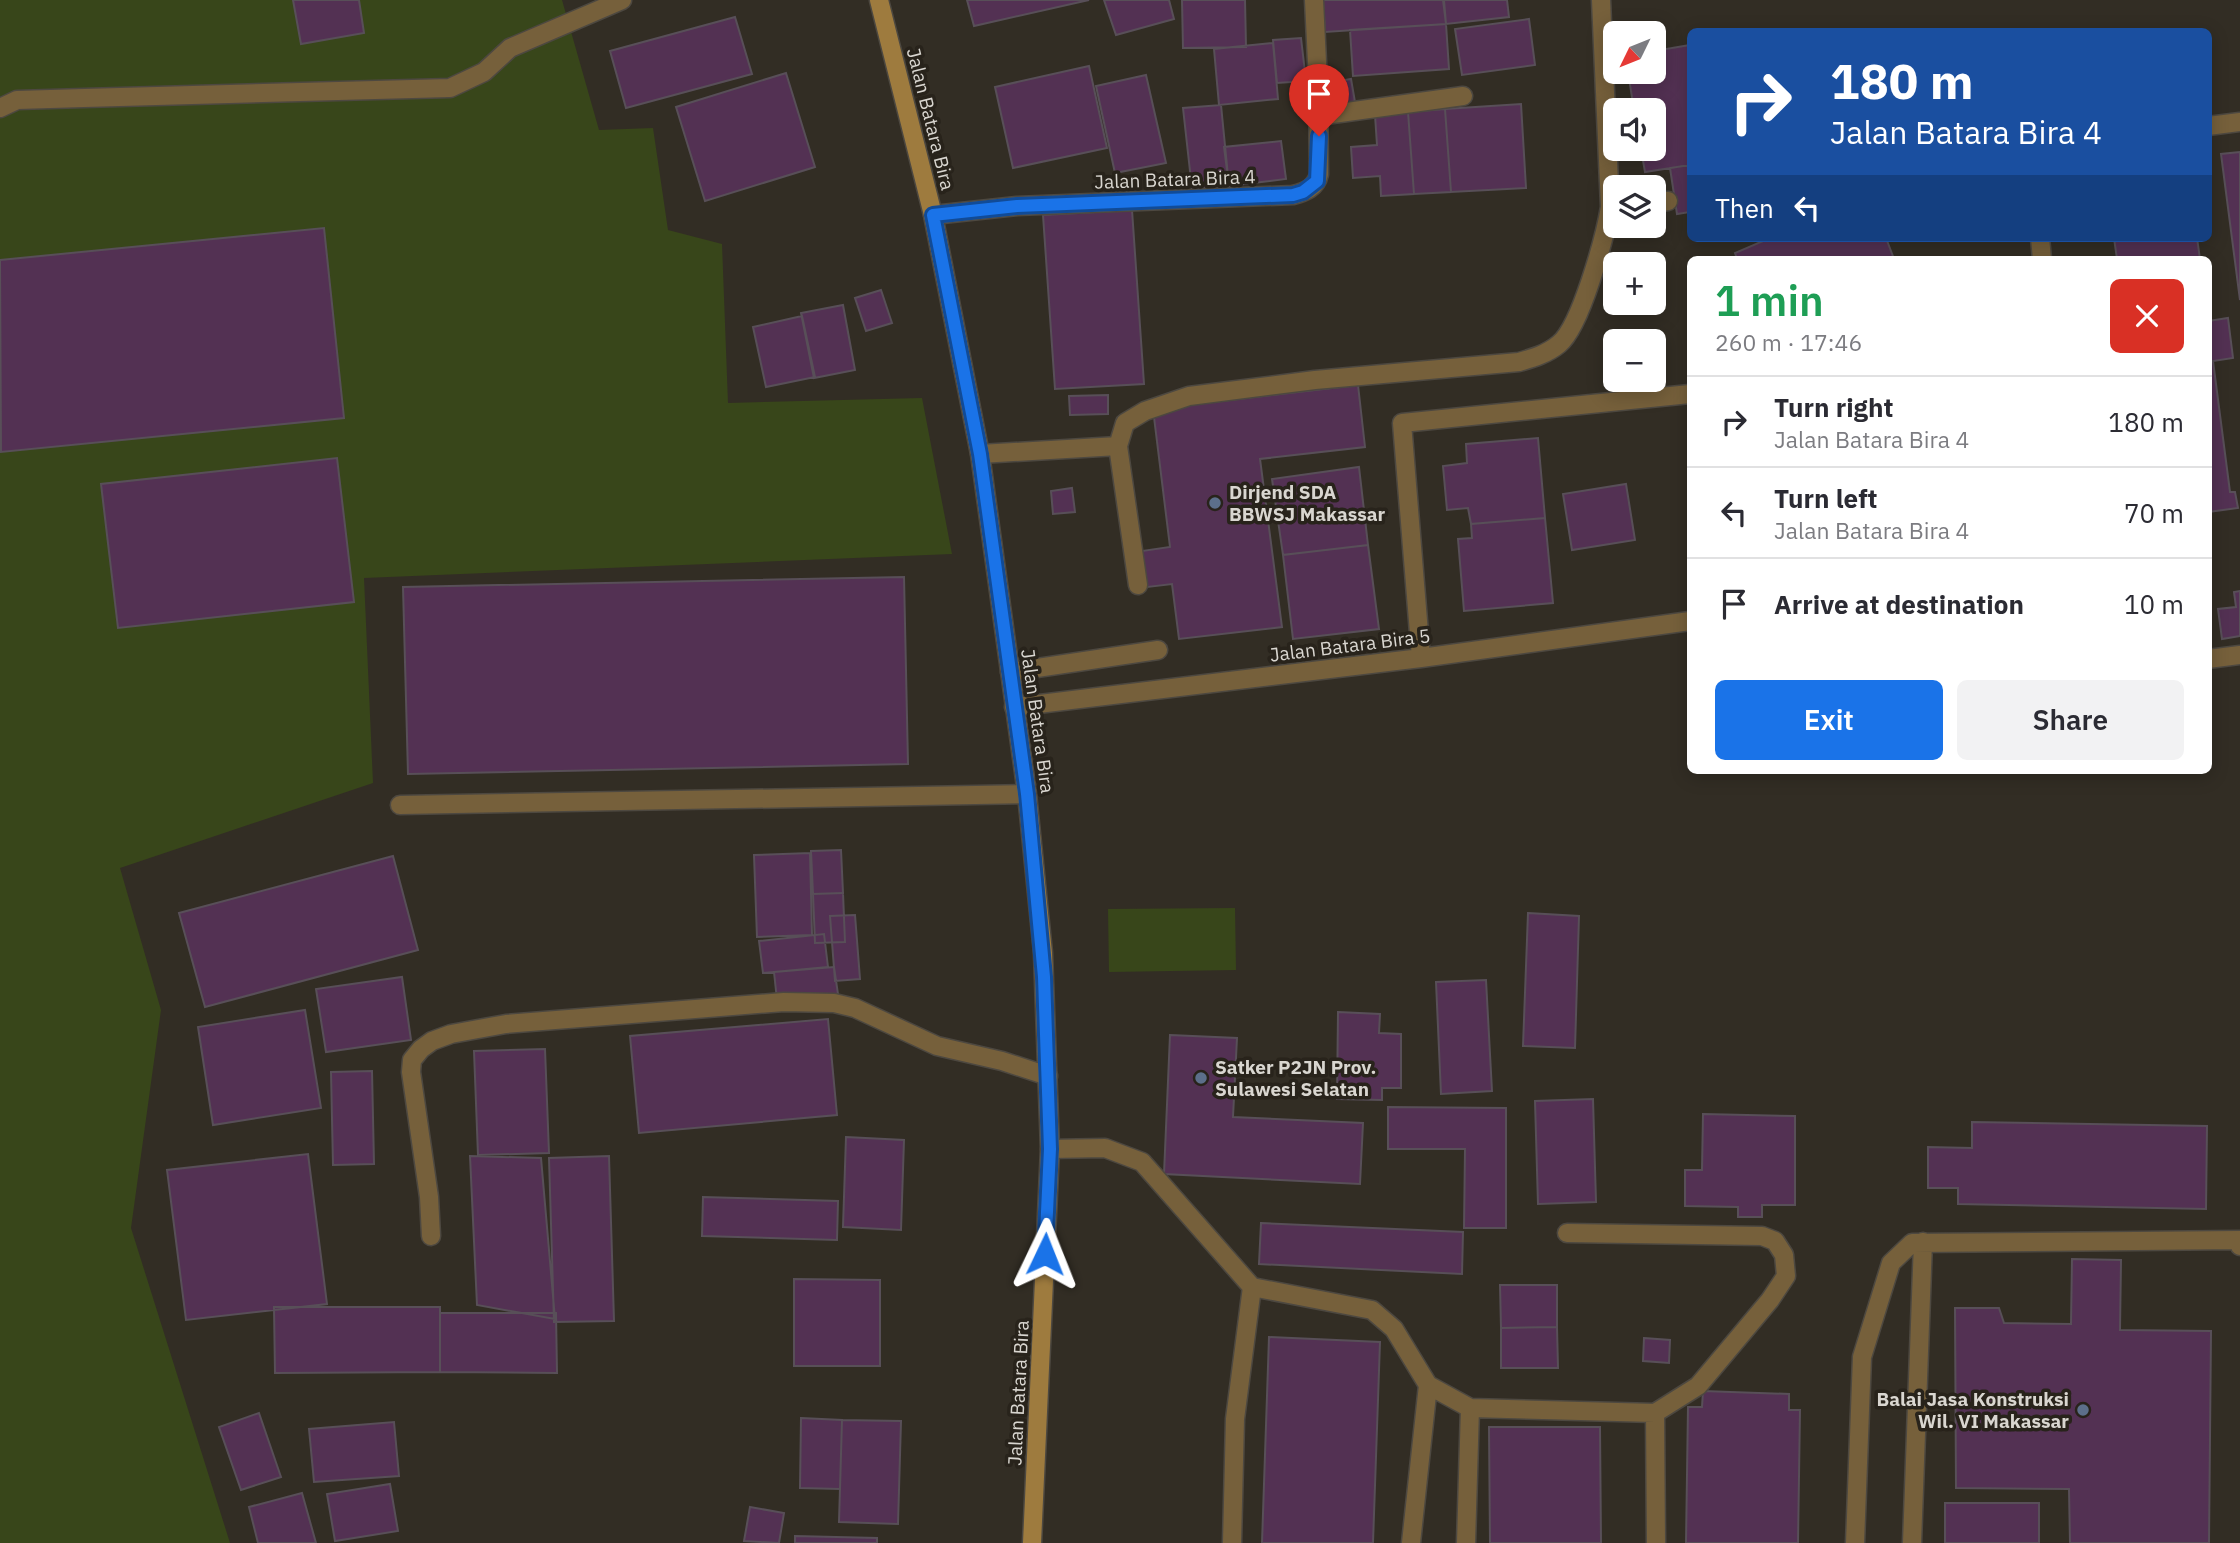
<!DOCTYPE html>
<html lang="en">
<head>
<meta charset="utf-8">
<style>
  body { margin:0; font-family:"IBM Plex Sans",sans-serif; background:#f2f2f3; color:#2b2b33; height:100vh; display:flex; flex-direction:column; font-size:26px; white-space:nowrap }
  * { box-sizing:border-box; margin:0 }
  p { font-size:23px; color:#7c7c81 }
  .icon { flex:none; width:38px; height:38px; fill:none; stroke:currentColor; stroke-width:2; stroke-linecap:round; stroke-linejoin:round }
  .map { position:relative; flex:1; overflow:hidden }
  .side { position:absolute; left:1687px; top:256px; width:525px; height:518px; display:flex; flex-direction:column; background:#fff; border-radius:10px; box-shadow:0 4px 18px #0003 }
  .side>* { flex:none }
  .banner { position:absolute; left:1687px; top:28px; width:525px; height:214px; border-radius:10px; box-shadow:0 4px 18px #0003; background:#1a4fa0; color:#fff; overflow:hidden }
  .needle { width:46px; rotate:227deg }
  .buttons { position:absolute; left:1603px; top:21px; display:grid; gap:14px }
  .buttons a { display:grid; place-items:center; width:63px; height:63px; border-radius:10px; background:#fff; box-shadow:0 4px 18px #0003; font-size:35px }
  .pin { position:absolute; display:grid; place-items:center; width:60px; height:60px; color:#fff; margin:-72px -30px; border-radius:50% 50% 50% 0; rotate:-45deg; box-shadow:0 0 7px #0007 }
  .pin .icon { rotate:45deg }
  .me { position:absolute; width:77px; margin:-38px; rotate:2deg; stroke-linejoin:round; filter:drop-shadow(0 0 5px #0008) }
  .turn { display:flex; align-items:center; gap:24px; height:147px; padding:0 28px; font-size:32px }
  .turn .icon { width:91px; height:91px; stroke-width:2.5 }
  .turn b { display:block; font-size:49px; line-height:60px }
  .then { display:flex; align-items:center; height:66px; padding:0 28px; background:#0003; gap:14px; font-size:26px }
  .round { display:grid; place-items:center; flex:none; width:74px; height:74px; border-radius:10px; background:#f2f2f3 }
  .overview { display:flex; align-items:center; justify-content:space-between; height:119px; padding:0 28px }
  h1 { font-size:42px; font-weight:600; line-height:52px; color:#1e9e55 }
  .action { display:flex; gap:14px; margin-top:auto; padding:14px 28px }
  .action a { flex:1; height:80px; border-radius:10px; background:#1a73e8; color:#fff; font-size:28px; font-weight:600; line-height:80px; text-align:center }
  .action a+a { background:#f2f2f3; color:#2b2b33 }
  ul { padding:0; list-style:none }
  li { display:flex; align-items:center; gap:21px; height:91px; padding:0 28px; border-top:2px solid #e1e1e2 }
  li div { flex:1 }
  li b { display:block; font-size:26px }
  li em { font-style:normal }
  .map>svg:first-child { display:block }
</style>
</head>
<body>
<div class="map">
<svg width="2240" height="1543" viewBox="0 0 2240 1543">
  <rect width="100%" height="100%" fill="#322d24"/>
  <!-- green -->
  <path fill="#38461a" d="M 0,0 L 562,0 L 599,130 L 653,128 L 668,230 L 722,244 L 728,403 L 922,398 L 952,554 L 364,578 L 373,783 L 120,868 L 161,1010 L 131,1228 L 230,1543 L 0,1543 Z
    M 1235,908 L 1236,970 L 1109,972 L 1108,909 Z"/>
  <!-- building -->
  <path fill="#533153" stroke="#584f58" stroke-width="2" d="M 293,0 L 359,0 L 364,33 L 301,44 Z
    M 967,0 L 1089,0 L 974,26 Z
    M 1104,0 L 1169,0 L 1174,19 L 1116,35 Z
    M 1182,0 L 1245,0 L 1246,47 L 1183,48 Z
    M 1323,0 L 1444,0 L 1446,24 L 1325,32 Z
    M 1443,0 L 1507,0 L 1509,17 L 1446,24 Z
    M 735,17 L 752,74 L 626,108 L 610,51 Z
    M 1529,19 L 1535,65 L 1462,75 L 1455,29 Z
    M 1446,24 L 1449,69 L 1353,76 L 1350,30 Z
    M 1301,38 L 1306,81 L 1277,83 L 1273,40 Z
    M 1273,43 L 1278,99 L 1219,105 L 1214,49 Z
    M 1690,45 L 1690,165 L 1645,172 L 1641,149 L 1654,149 L 1654,110 L 1634,110 L 1628,72 L 1654,72 L 1654,51 Z
    M 1089,66 L 1107,148 L 1013,168 L 995,87 Z
    M 786,73 L 815,167 L 705,201 L 676,107 Z
    M 1146,75 L 1166,163 L 1115,173 L 1096,86 Z
    M 1351,79 L 1356,108 L 1338,111 L 1333,82 Z
    M 1521,104 L 1526,188 L 1451,192 L 1445,109 Z
    M 1221,105 L 1229,186 L 1192,189 L 1183,108 Z
    M 1445,109 L 1451,192 L 1414,194 L 1408,112 Z
    M 1408,112 L 1414,194 L 1381,196 L 1380,176 L 1353,178 L 1351,147 L 1377,145 L 1375,115 Z
    M 1281,141 L 1286,179 L 1229,186 L 1224,147 Z
    M 2240,152 L 2240,300 L 2221,154 Z
    M 1690,165 L 1690,212 L 1677,214 L 1670,168 Z
    M 1132,210 L 1144,384 L 1055,389 L 1043,215 Z
    M 324,228 L 344,418 L 1,452 L 0,260 Z
    M 1865,238 L 1865,240 L 1886,238 L 1894,259 L 1737,259 L 1735,253 L 1770,238 Z
    M 2114,238 L 2197,238 L 2200,259 L 2117,259 Z
    M 881,290 L 892,323 L 866,331 L 855,298 Z
    M 843,305 L 855,370 L 814,378 L 801,313 Z
    M 802,316 L 815,377 L 766,387 L 753,327 Z
    M 2228,318 L 2233,358 L 2213,361 L 2230,492 L 2235,492 L 2238,508 L 2208,512 L 2208,321 Z
    M 1358,385 L 1365,447 L 1260,459 L 1282,627 L 1179,639 L 1172,584 L 1139,588 L 1135,552 L 1170,547 L 1153,409 Z
    M 1108,395 L 1108,414 L 1070,415 L 1069,396 Z
    M 1538,438 L 1545,518 L 1471,524 L 1468,508 L 1447,510 L 1443,466 L 1467,463 L 1466,444 Z
    M 337,458 L 354,602 L 118,628 L 101,484 Z
    M 1359,467 L 1368,545 L 1283,555 L 1272,479 Z
    M 1626,484 L 1635,540 L 1572,550 L 1563,494 Z
    M 1072,488 L 1075,512 L 1053,514 L 1051,491 Z
    M 1545,518 L 1553,603 L 1464,611 L 1458,539 L 1472,538 L 1471,524 Z
    M 1368,545 L 1379,629 L 1293,639 L 1283,555 Z
    M 904,577 L 908,764 L 408,774 L 403,587 Z
    M 2240,591 L 2240,636 L 2222,639 L 2218,609 L 2236,607 L 2234,592 Z
    M 841,850 L 843,893 L 813,894 L 811,851 Z
    M 810,853 L 812,935 L 757,937 L 754,855 Z
    M 393,856 L 418,950 L 205,1007 L 179,913 Z
    M 843,893 L 845,942 L 815,943 L 813,894 Z
    M 1528,913 L 1579,916 L 1575,1048 L 1523,1046 Z
    M 855,915 L 860,979 L 835,981 L 830,916 Z
    M 824,934 L 828,967 L 763,973 L 759,941 Z
    M 834,967 L 838,994 L 777,1000 L 774,972 Z
    M 402,977 L 411,1040 L 326,1052 L 316,989 Z
    M 1486,980 L 1492,1091 L 1441,1094 L 1436,982 Z
    M 305,1010 L 321,1108 L 213,1125 L 198,1027 Z
    M 1338,1012 L 1380,1014 L 1379,1033 L 1401,1034 L 1401,1088 L 1382,1088 L 1382,1100 L 1337,1099 Z
    M 828,1019 L 837,1115 L 639,1133 L 630,1036 Z
    M 1170,1035 L 1237,1038 L 1233,1117 L 1363,1123 L 1360,1184 L 1164,1174 Z
    M 545,1049 L 549,1153 L 478,1155 L 474,1051 Z
    M 372,1071 L 374,1164 L 333,1165 L 331,1072 Z
    M 1593,1099 L 1596,1202 L 1538,1204 L 1535,1101 Z
    M 1388,1107 L 1506,1108 L 1506,1228 L 1464,1228 L 1465,1149 L 1388,1149 Z
    M 1703,1114 L 1795,1116 L 1795,1205 L 1762,1205 L 1762,1217 L 1738,1217 L 1738,1207 L 1685,1206 L 1685,1170 L 1702,1170 Z
    M 1972,1122 L 2207,1126 L 2206,1209 L 1958,1204 L 1958,1188 L 1928,1188 L 1928,1147 L 1972,1148 Z
    M 846,1137 L 904,1140 L 901,1230 L 843,1227 Z
    M 308,1154 L 327,1304 L 186,1320 L 167,1170 Z
    M 470,1156 L 541,1158 L 555,1319 L 477,1305 Z
    M 609,1156 L 614,1321 L 554,1322 L 549,1158 Z
    M 703,1197 L 838,1201 L 837,1240 L 702,1236 Z
    M 1261,1223 L 1463,1232 L 1462,1274 L 1259,1264 Z
    M 2072,1259 L 2121,1260 L 2120,1330 L 2211,1331 L 2209,1543 L 2070,1543 L 2069,1489 L 1956,1488 L 1955,1308 L 1999,1308 L 2004,1323 L 2071,1324 Z
    M 794,1279 L 880,1280 L 880,1366 L 794,1366 Z
    M 1500,1285 L 1557,1285 L 1557,1327 L 1501,1328 Z
    M 274,1307 L 440,1307 L 440,1372 L 275,1373 Z
    M 440,1313 L 556,1313 L 557,1373 L 440,1372 Z
    M 1557,1327 L 1558,1368 L 1501,1368 L 1501,1328 Z
    M 1269,1337 L 1380,1342 L 1373,1543 L 1262,1543 Z
    M 1644,1338 L 1670,1340 L 1669,1363 L 1643,1361 Z
    M 1703,1391 L 1789,1394 L 1789,1410 L 1800,1410 L 1798,1543 L 1686,1543 L 1688,1407 L 1702,1407 Z
    M 259,1413 L 281,1477 L 241,1490 L 219,1427 Z
    M 801,1418 L 842,1420 L 840,1489 L 800,1488 Z
    M 842,1420 L 901,1421 L 898,1524 L 839,1522 Z
    M 394,1422 L 399,1476 L 314,1482 L 309,1429 Z
    M 1489,1427 L 1600,1427 L 1601,1543 L 1490,1543 Z
    M 390,1484 L 398,1531 L 335,1541 L 327,1494 Z
    M 302,1493 L 316,1543 L 258,1543 L 249,1507 Z
    M 1945,1503 L 2039,1503 L 2039,1543 L 1945,1543 Z
    M 750,1507 L 784,1513 L 779,1543 L 744,1541 Z
    M 795,1536 L 877,1538 L 877,1543 L 795,1543 Z"/>
  <g fill="none" stroke-linecap="round" stroke-linejoin="round">
    <!-- lane casing -->
    <g stroke="#4d4840" stroke-width="21">
      <path id="lane" d="M 0,108 L 17,100 L 84,98 L 450,88 L 484,72 L 510,48 L 622,0
        M 2208,126 L 2240,122
        M 1654,203 L 1668,201
        M 2040,238 L 2042,259
        M 1118,446 L 1125,423 L 1145,411 L 1189,396 L 1315,380 L 1519,362 C 1533,358 1547,354 1559,344 C 1581,326 1605,237 1610,207 L 1601,0
        M 980,454 L 1118,446 L 1138,585
        M 2208,659 L 2240,655
        M 1010,672 L 1158,650
        M 400,805 L 1027,794
        M 1050,1149 L 1105,1148 L 1142,1162 L 1252,1287 L 1372,1310 L 1394,1329 L 1428,1385 L 1470,1408 L 1655,1413 L 1698,1386 L 1770,1300 L 1786,1276 L 1784,1255 L 1775,1241 L 1762,1236 L 1567,1233
        M 1655,1413 L 1656,1543
        M 1232,1543 L 1235,1419 L 1252,1287
        M 1411,1543 L 1428,1385
        M 1466,1543 L 1470,1408
        M 1855,1543 L 1862,1357 L 1891,1263 L 1912,1243 L 2239,1240 L 2240,1246
        M 1912,1543 L 1923,1242"/>
    </g>
    <!-- street casing -->
    <g stroke="#4d4840" stroke-width="21">
      <path id="street" d="M 1318,116 L 1463,96
        M 933,215 L 1017,206 L 1293,195 C 1305,192 1316,188 1319,174 L 1318,83 L 1314,0
        M 1421,658 L 1402,423 L 1690,394
        M 1014,707 L 1421,658 L 1690,621
        M 431,1236 L 429,1197 L 411,1072 L 412,1060 L 421,1049 L 432,1041 L 451,1034 L 506,1024 L 784,1002 L 834,1003 L 855,1008 L 937,1046 L 1002,1061 L 1048,1076"/>
    </g>
    <!-- secondary casing -->
    <g stroke="#4d4840" stroke-width="21">
      <path id="secondary" d="M 879,0 L 933,215 L 980,454 L 1027,794 L 1043,953 L 1050,1149 L 1032,1543"/>
    </g>
    <!-- lane -->
    <use href="#lane" stroke="#76603b" stroke-width="18"/>
    <!-- street -->
    <use href="#street" stroke="#76603b" stroke-width="18"/>
    <!-- secondary -->
    <use href="#secondary" stroke="#9e7b3e" stroke-width="18"/>
  </g>
  <g fill="none" stroke-linecap="round" stroke-linejoin="round">
    <!-- route casing -->
    <g stroke="#114b97" stroke-width="18">
      <path id="route" d="M 1045,1254 L 1050,1149 L 1044,977 L 1027,794 L 980,454 L 933,215 L 1017,206 L 1293,195 L 1303,192 L 1317,181 L 1319,136"/>
    </g>
    <!-- route -->
    <use href="#route" stroke="#1a73e8" stroke-width="12"/>
  </g>
  <!-- markers -->
  <g fill="#5c6f8a" stroke="#28231b" stroke-width="2.5">
    <circle cx="1215" cy="503" r="7"/>
    <circle cx="1201" cy="1078" r="7"/>
    <circle cx="2083" cy="1410" r="7"/>
  </g>
  <g text-anchor="middle" stroke-width="7" stroke-linejoin="round" paint-order="stroke">
    <!-- street labels -->
    <g font-size="19" fill="#d9d6d0" stroke="#28231b">
      <text transform="translate(931 119) rotate(76)" y="7">Jalan Batara Bira</text>
      <text transform="translate(1175 179) rotate(-2)" y="7">Jalan Batara Bira 4</text>
      <text transform="translate(1350 645) rotate(-7)" y="7">Jalan Batara Bira 5</text>
      <text transform="translate(1038 721) rotate(82)" y="7">Jalan Batara Bira</text>
      <text transform="translate(1018 1393) rotate(-87)" y="7">Jalan Batara Bira</text>
    </g>
    <!-- poi labels -->
    <g font-size="19" font-weight="bold" fill="#d9d6d0" stroke="#28231b" text-anchor="start">
      <text x="1229" y="499">Dirjend SDA<tspan x="1229" dy="22">BBWSJ Makassar</tspan></text>
      <text x="1215" y="1074">Satker P2JN Prov.<tspan x="1215" dy="22">Sulawesi Selatan</tspan></text>
      <text x="2069" y="1406" text-anchor="end">Balai Jasa Konstruksi<tspan x="2069" dy="22">Wil. VI Makassar</tspan></text>
    </g>
  </g>
</svg>
<div class="buttons">
<a><svg class="needle" viewBox="-14 -14 28 28"><path d="M0-13l5 13h-10z" fill="#e53935"/><path d="M0 13l5-13h-10z" fill="#7c7c81"/></svg></a>
<a><svg class="icon" aria-label="sound" viewBox="0 0 24 24"><path d="M4 9h4l5-4v14l-5-4H4zM17 9q2 3 0 6"/></svg></a>
<a><svg class="icon" aria-label="layers" viewBox="0 0 24 24"><path d="M12 4l9 5-9 5-9-5zM3 14l9 5 9-5"/></svg></a>
<a>+</a>
<a>−</a>
</div>
<div class="pin" style="left:1319px;top:136px;background:#d93025"><svg class="icon" aria-label="arrive" viewBox="0 0 24 24"><path d="M6 21V4h12l-3 4 3 4H6"/></svg></div>
<svg class="me" style="left:1045px;top:1254px" viewBox="-20 -20 40 40"><path d="M0-17L14 15 0 8-14 15z" fill="#1a73e8" stroke="#fff" stroke-width="4"/></svg>
<div class="banner">
<div class="turn"><svg class="icon" aria-label="right" viewBox="0 0 24 24"><path d="M7 20v-9h11M14 6l5 5-5 5"/></svg><div><b>180 m</b>Jalan Batara Bira 4</div></div>
<div class="then">Then<svg class="icon" aria-label="left" viewBox="0 0 24 24"><path d="M17 20v-9H6M10 6l-5 5 5 5"/></svg></div>
</div>
<section class="side">
<div class="overview"><div><h1>1 min</h1><p>260 m · 17:46</p></div><a class="round" style="background:#d93025;color:#fff"><svg class="icon" aria-label="close" viewBox="0 0 24 24"><path d="M6 6l12 12M18 6L6 18"/></svg></a></div>
<ul>
<li><svg class="icon" aria-label="right" viewBox="0 0 24 24"><path d="M7 20v-9h11M14 6l5 5-5 5"/></svg><div><b>Turn right</b><p>Jalan Batara Bira 4</p></div><em>180 m</em></li>
<li><svg class="icon" aria-label="left" viewBox="0 0 24 24"><path d="M17 20v-9H6M10 6l-5 5 5 5"/></svg><div><b>Turn left</b><p>Jalan Batara Bira 4</p></div><em>70 m</em></li>
<li><svg class="icon" aria-label="arrive" viewBox="0 0 24 24"><path d="M6 21V4h12l-3 4 3 4H6"/></svg><div><b>Arrive at destination</b></div><em>10 m</em></li>
</ul>
<div class="action"><a>Exit</a><a>Share</a></div>
</section>
</div>
</body>
</html>
